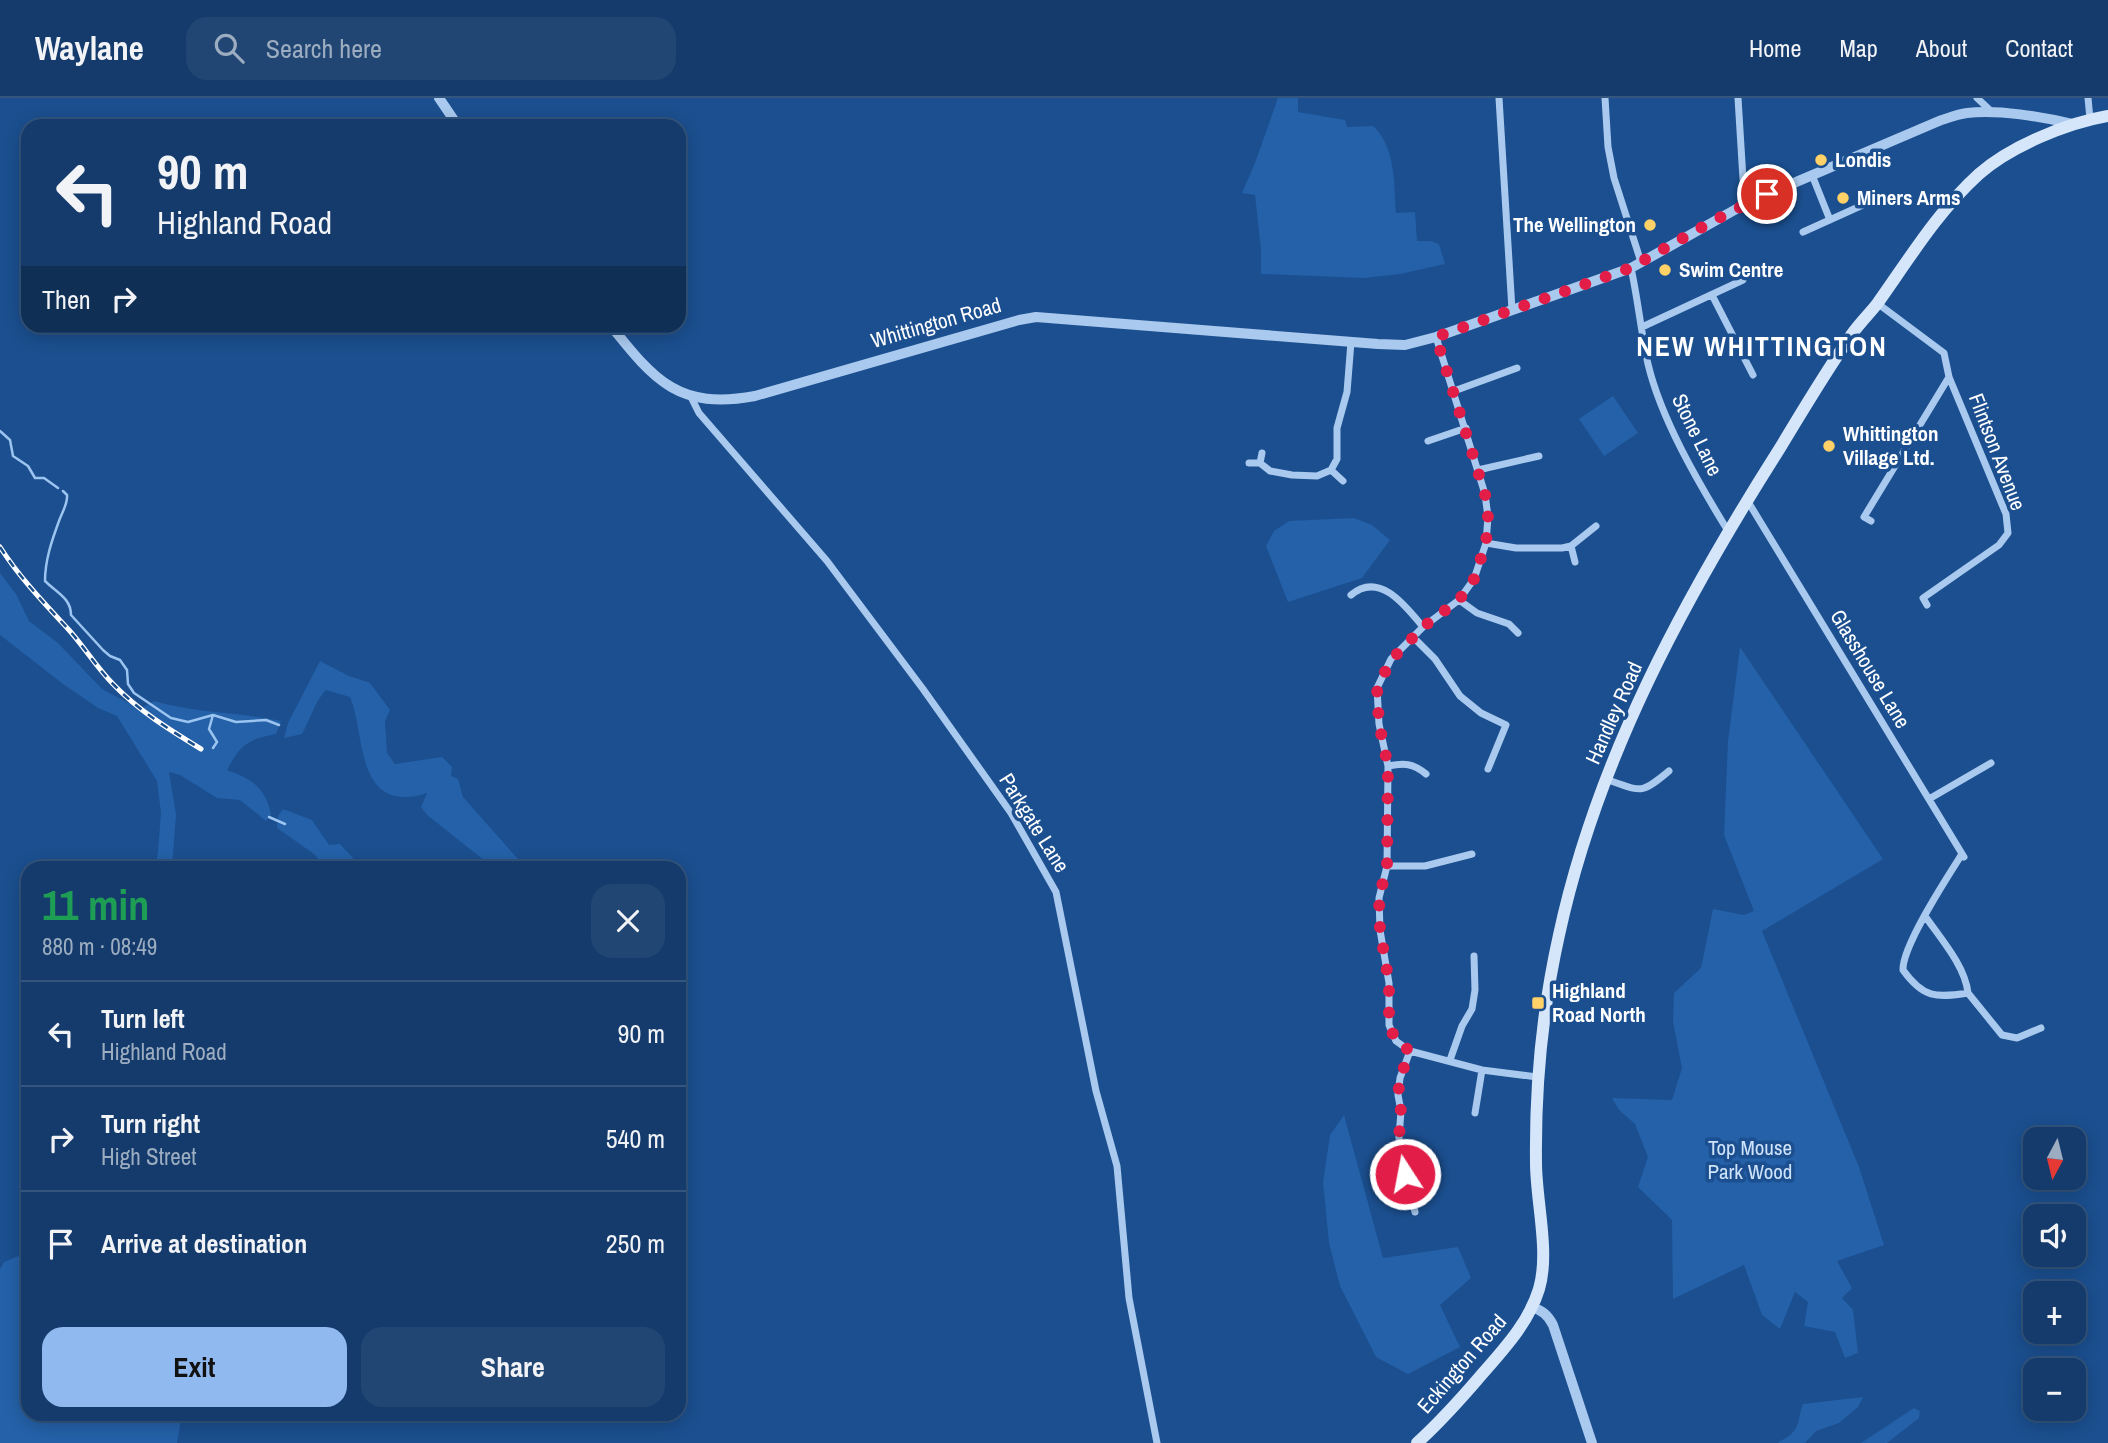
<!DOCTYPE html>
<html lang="en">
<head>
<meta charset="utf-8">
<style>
  body { margin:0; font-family:"Archivo Narrow",sans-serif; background:#214673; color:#f1f3f6; height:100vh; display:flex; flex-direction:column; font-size:26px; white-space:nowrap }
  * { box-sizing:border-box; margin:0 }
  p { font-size:23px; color:#9dadc1 }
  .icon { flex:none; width:38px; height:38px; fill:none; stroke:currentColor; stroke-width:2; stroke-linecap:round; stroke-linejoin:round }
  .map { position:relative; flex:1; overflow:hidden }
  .sheet { position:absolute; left:21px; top:763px; width:665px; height:560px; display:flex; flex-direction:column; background:#143b6b; border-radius:21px; box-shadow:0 4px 18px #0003,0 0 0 2px #33557e }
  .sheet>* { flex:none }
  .guide { position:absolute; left:21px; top:21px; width:665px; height:214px; border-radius:21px; box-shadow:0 4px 18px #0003,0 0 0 2px #33557e; background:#143b6b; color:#f1f3f6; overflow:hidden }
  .needle { width:46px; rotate:187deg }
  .controls { position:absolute; left:2023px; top:1029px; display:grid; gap:14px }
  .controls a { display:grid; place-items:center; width:63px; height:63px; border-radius:14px; background:#143b6b; box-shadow:0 4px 18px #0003,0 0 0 2px #33557e; font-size:35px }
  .pin { position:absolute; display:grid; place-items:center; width:60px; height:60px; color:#fff; margin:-30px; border:4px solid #fff; border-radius:50%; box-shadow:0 2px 7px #0007 }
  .me { position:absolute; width:77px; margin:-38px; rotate:349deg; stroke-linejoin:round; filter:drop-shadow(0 0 5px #0008) }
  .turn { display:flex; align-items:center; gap:24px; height:147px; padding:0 21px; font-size:32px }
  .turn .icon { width:91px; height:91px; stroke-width:2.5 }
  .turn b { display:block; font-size:49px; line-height:60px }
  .then { display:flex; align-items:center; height:66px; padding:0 21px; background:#0003; gap:14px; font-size:26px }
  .round { display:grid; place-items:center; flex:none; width:74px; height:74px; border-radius:21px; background:#214673 }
  .summary { display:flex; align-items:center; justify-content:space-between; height:119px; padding:0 21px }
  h1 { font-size:42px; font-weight:700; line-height:52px; color:#1e9e55 }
  .primary-button { display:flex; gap:14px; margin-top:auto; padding:14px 21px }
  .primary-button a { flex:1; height:80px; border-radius:21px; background:#90b9f0; color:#111; font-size:28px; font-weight:700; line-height:80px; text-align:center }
  .primary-button a+a { background:#214673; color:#f1f3f6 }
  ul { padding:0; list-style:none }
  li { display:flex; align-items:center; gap:21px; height:105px; padding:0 21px; border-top:2px solid #33557e }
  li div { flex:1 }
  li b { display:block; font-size:26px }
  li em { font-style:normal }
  header { display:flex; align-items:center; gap:42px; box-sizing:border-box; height:98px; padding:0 35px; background:#143b6b; border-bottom:2px solid #33557e }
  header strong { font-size:33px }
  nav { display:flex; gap:38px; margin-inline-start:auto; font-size:24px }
  .search { width:490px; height:63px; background:#214673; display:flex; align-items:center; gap:18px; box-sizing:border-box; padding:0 24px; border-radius:21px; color:#9dadc1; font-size:26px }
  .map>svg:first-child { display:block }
</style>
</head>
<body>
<header>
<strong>Waylane</strong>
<div class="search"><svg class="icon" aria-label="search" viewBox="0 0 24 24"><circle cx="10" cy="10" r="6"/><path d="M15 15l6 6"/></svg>Search here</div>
<nav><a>Home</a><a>Map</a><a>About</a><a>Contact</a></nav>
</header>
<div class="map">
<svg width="2108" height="1345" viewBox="0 0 2108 1345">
  <rect width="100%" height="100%" fill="#1b4f8f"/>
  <!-- green -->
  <path fill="#2461a8" d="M 1278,0 L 1298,0 L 1298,14 L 1345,22 L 1347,29 L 1373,28 C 1396,49 1394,86 1396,115 L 1415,114 L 1417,143 L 1431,143 L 1439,146 L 1445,166 L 1400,176 L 1364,180 L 1261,176 L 1261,152 L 1255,97 L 1242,95 L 1255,65 Z
    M 1613,298 L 1638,335 L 1604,358 L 1579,321 Z
    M 1354,420 L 1372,427 L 1390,442 L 1362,480 L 1288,504 L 1266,448 L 1274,433 L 1289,423 Z
    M 0,475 L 16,496 L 29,523 L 58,545 L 102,591 L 140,611 L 154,603 C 195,615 239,614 281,623 L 276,636 C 247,642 241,646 227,672 C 251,681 265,688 271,716 L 266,723 L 240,702 L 217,700 L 180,677 L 169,674 L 176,717 L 172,770 L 155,770 L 158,754 L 161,715 L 157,683 L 117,618 L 98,610 L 63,586 L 0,537 Z
    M 1740,549 L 1883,761 L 1762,833 L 1859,1069 L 1884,1147 L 1837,1163 L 1852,1190 L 1842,1200 L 1853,1212 L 1858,1255 L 1845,1260 L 1835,1234 L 1804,1228 L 1808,1204 L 1795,1194 L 1780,1231 L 1762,1217 L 1744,1167 L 1673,1201 L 1672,1122 L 1638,1089 L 1648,1059 L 1635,1026 L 1619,1012 L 1612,1000 L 1672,1002 L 1682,970 L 1673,924 L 1674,895 L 1701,870 L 1713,811 L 1744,817 L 1754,813 L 1724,737 L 1728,643 Z
    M 320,563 L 349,578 L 370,585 L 390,612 L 385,623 L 387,655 L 395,666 L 442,659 L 452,669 L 451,678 L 458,681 L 463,699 L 526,770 L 494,770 L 427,717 L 421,709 L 427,695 C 416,699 407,700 395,698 C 357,689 363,628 350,599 L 326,592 C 315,603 310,622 302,636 L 284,640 L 288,625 Z
    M 283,711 L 312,722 L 329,747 L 340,746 L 362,770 L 326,770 L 314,756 L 277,730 L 278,718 Z
    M 1344,1017 L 1383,1160 L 1458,1149 L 1471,1180 L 1440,1207 L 1460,1249 L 1408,1276 L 1376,1259 L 1340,1188 L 1329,1145 L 1323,1084 L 1330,1037 Z
    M 28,1154 L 28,1316 L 182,1316 L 177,1345 L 0,1345 L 0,1171 L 4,1164 Z
    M 1863,1299 L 1858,1309 L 1839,1325 L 1816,1333 L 1805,1345 L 1778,1345 C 1783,1341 1789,1339 1793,1334 C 1800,1327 1799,1315 1803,1306 Z
    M 1914,1310 L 1920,1313 L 1919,1320 L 1887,1345 L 1861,1345 Z"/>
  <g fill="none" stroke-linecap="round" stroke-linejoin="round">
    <!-- stream -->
    <path stroke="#9cc4f0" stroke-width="2.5" d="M 0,333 L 10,342 L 13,358 L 28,368 L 35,380 L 44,380 L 58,390
      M 63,393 L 67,397 C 68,406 62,414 59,423 C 52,442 45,462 45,483 C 56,494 71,500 71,517 L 103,552 L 110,558 L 120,562 L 127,572 L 128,586 L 134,595 L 171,620 L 188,624 L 213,617 L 236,624 L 266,622 L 279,627
      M 213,617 L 209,631 L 217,644 L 213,650
      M 269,719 L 285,726"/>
    <!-- minor -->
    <path stroke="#a9c9ee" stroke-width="7" d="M 1499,0 L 1512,212
      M 1605,0 L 1608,49 L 1614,80 L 1641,164
      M 1738,0 L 1743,81 L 1747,105
      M 1977,0 L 1992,14
      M 2088,0 L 2090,21
      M 1812,77 L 1830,122
      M 1803,134 L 1865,106
      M 1631,170 C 1638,202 1641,234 1648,266 C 1661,321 1698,384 1728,433
      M 1712,197 L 1753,277
      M 1877,205 L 1944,255 L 1949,279 L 2006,416 L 2008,435 L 1999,447 L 1923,500 L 1927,507
      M 1642,229 L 1743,182
      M 1436,239 L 1485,396 L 1488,419 L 1486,445 L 1474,481 L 1459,502 L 1423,529 L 1391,561 L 1377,590 L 1379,626 L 1388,668 L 1387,768 L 1379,800 L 1380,832 L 1389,885 L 1389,927 L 1396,943 L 1410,953 L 1482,972 L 1537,979
      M 1454,293 L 1517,270
      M 691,299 L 699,315 L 827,463 L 923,591 L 1011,715 L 1056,794 L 1096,993 L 1117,1068 L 1129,1200 L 1157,1345
      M 1428,343 L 1466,330
      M 1249,365 L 1260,365 L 1262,355
      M 1260,365 L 1270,373 L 1292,377 L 1317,378 L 1331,372 L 1337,361 L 1337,330 L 1347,294 L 1351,244
      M 1331,372 L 1343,383
      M 1478,372 L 1539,358
      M 1747,402 L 1964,759
      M 1871,423 L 1864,419 L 1949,279
      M 1486,445 L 1516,450 L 1562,450 L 1571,448 L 1596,428
      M 1571,448 L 1575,464
      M 1351,497 C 1379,473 1405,507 1423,529
      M 1459,502 L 1477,515 L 1509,526 L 1518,535
      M 1413,539 L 1435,561 L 1460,598 L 1481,615 L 1506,627 L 1488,671
      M 1388,668 C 1404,665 1413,665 1426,676
      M 1605,681 C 1642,693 1639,698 1669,673
      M 1929,701 L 1991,665
      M 1962,756 C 1948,778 1902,848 1903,872 C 1923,900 1936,900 1968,895 L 2002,937 L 2017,940 L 2041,930
      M 1387,768 L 1425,768 L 1472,756
      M 1925,818 C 1941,841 1965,868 1968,895
      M 1410,953 L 1400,980 L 1398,997 L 1401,1013 L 1399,1039 L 1400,1057 L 1415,1114
      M 1450,962 L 1462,928 L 1472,911 L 1475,892 L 1474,858
      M 1475,1015 L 1482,972"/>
    <!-- tertiary -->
    <path stroke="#a9c9ee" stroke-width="10" d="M 439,0 L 458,28
      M 611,228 C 655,283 679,312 755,298 L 1019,222 L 1036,219 L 1378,246 L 1405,247 L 1436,239 L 1631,170 L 1747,105 L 1939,23 C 1948,20 1958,16 1967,15 C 1997,11 2043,19 2073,26
      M 1531,1209 C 1542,1212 1548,1217 1553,1227 L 1592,1345"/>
    <!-- secondary -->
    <path stroke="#d6e6fa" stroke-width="12" d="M 1417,1345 C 1439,1325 1458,1304 1477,1282 C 1501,1254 1528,1227 1539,1191 C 1550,1154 1536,1103 1536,1065 C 1535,988 1542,913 1559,837 C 1597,661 1684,501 1780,350 C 1803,312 1826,273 1852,236 C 1859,226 1869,216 1877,206 C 1909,161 1938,113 1979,76 C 2011,48 2067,25 2108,18"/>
    <!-- rail casing -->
    <g stroke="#fff" stroke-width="5">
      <path id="rail" d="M 0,449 C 20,480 44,505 69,532 C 85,550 97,570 114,587 C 139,613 170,632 201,651"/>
    </g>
    <!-- rail -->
    <use href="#rail" stroke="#1b4f8f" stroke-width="2.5" stroke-dasharray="8" stroke-linecap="butt"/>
  </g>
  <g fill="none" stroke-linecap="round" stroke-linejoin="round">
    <!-- route -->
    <path stroke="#e11d48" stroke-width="12" stroke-dasharray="0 21.6" d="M 1405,1076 L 1399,1039 L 1401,1013 L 1398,997 L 1400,980 L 1410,953 L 1396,943 L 1389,927 L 1389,885 L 1380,832 L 1379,800 L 1387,768 L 1388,668 L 1379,626 L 1377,590 L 1391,562 L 1423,529 L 1459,502 L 1474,481 L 1486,445 L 1488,419 L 1485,396 L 1436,239 L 1630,170 L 1713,123 L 1767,96"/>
  </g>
  <!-- markers -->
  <g fill="#ffd166" stroke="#1b4f8f" stroke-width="2.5">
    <circle cx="1821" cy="62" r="7"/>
    <circle cx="1843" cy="100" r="7"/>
    <circle cx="1650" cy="127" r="7"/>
    <circle cx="1665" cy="172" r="7"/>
    <circle cx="1829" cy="348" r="7"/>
    <rect x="1531" y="898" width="14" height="14" rx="3.5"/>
  </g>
  <g text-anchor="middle" stroke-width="7" stroke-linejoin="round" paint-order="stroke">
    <!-- poi labels -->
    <g font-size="21" font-weight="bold" fill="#fff" stroke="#1b4f8f" text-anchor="start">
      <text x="1835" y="69">Londis</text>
      <text x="1857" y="107">Miners Arms</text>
      <text x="1636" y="134" text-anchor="end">The Wellington</text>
      <text x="1679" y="179">Swim Centre</text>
      <text x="1843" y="343">Whittington<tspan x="1843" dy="24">Village Ltd.</tspan></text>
      <text x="1552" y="900">Highland<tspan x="1552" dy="24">Road North</tspan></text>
    </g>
    <!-- street labels -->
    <g font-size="21" fill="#fff" stroke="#1b4f8f">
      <text transform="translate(936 225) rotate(-16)" y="7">Whittington Road</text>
      <text transform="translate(1697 337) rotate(64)" y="7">Stone Lane</text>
      <text transform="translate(1997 354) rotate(69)" y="7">Flintson Avenue</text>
      <text transform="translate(1870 571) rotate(59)" y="7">Glasshouse Lane</text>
      <text transform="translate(1614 615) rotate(-66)" y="7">Handley Road</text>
      <text transform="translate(1034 725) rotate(58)" y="7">Parkgate Lane</text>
      <text transform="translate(1462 1266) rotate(-49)" y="7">Eckington Road</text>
    </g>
    <!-- park labels -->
    <g font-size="21" fill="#cfe3fa" stroke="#1b4f8f">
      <text x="1750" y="1057">Top Mouse<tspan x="1750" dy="24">Park Wood</tspan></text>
    </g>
    <!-- district labels -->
    <g font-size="28" font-weight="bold" letter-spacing="2" fill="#fff" stroke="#1b4f8f">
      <text x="1762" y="258">NEW WHITTINGTON</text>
    </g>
  </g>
</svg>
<div class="controls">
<a><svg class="needle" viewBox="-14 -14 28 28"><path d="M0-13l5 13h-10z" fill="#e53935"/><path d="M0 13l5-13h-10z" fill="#9dadc1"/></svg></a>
<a><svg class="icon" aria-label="sound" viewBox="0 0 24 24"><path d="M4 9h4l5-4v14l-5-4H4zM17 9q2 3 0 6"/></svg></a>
<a>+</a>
<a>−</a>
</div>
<div class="pin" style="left:1767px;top:96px;background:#d93025"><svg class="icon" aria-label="arrive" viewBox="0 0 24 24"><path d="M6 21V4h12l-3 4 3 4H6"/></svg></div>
<svg class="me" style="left:1405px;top:1076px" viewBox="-20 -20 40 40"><circle r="17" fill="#e11d48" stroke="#fff" stroke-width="3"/><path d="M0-11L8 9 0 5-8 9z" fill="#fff"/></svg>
<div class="guide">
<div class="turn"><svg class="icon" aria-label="left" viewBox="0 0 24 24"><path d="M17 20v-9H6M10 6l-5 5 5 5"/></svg><div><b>90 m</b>Highland Road</div></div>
<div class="then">Then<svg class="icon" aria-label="right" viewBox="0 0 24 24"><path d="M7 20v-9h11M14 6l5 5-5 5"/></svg></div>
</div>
<section class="sheet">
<div class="summary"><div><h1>11 min</h1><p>880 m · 08:49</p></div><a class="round"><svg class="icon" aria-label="close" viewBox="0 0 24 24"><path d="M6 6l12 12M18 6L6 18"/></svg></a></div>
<ul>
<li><svg class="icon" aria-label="left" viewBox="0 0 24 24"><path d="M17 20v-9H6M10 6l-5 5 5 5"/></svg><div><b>Turn left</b><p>Highland Road</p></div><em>90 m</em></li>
<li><svg class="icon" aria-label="right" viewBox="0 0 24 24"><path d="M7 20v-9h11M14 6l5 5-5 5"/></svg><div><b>Turn right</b><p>High Street</p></div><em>540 m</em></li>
<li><svg class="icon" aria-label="arrive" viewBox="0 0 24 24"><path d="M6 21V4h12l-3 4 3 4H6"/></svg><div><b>Arrive at destination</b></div><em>250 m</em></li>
</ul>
<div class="primary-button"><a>Exit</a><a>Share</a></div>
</section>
</div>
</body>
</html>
